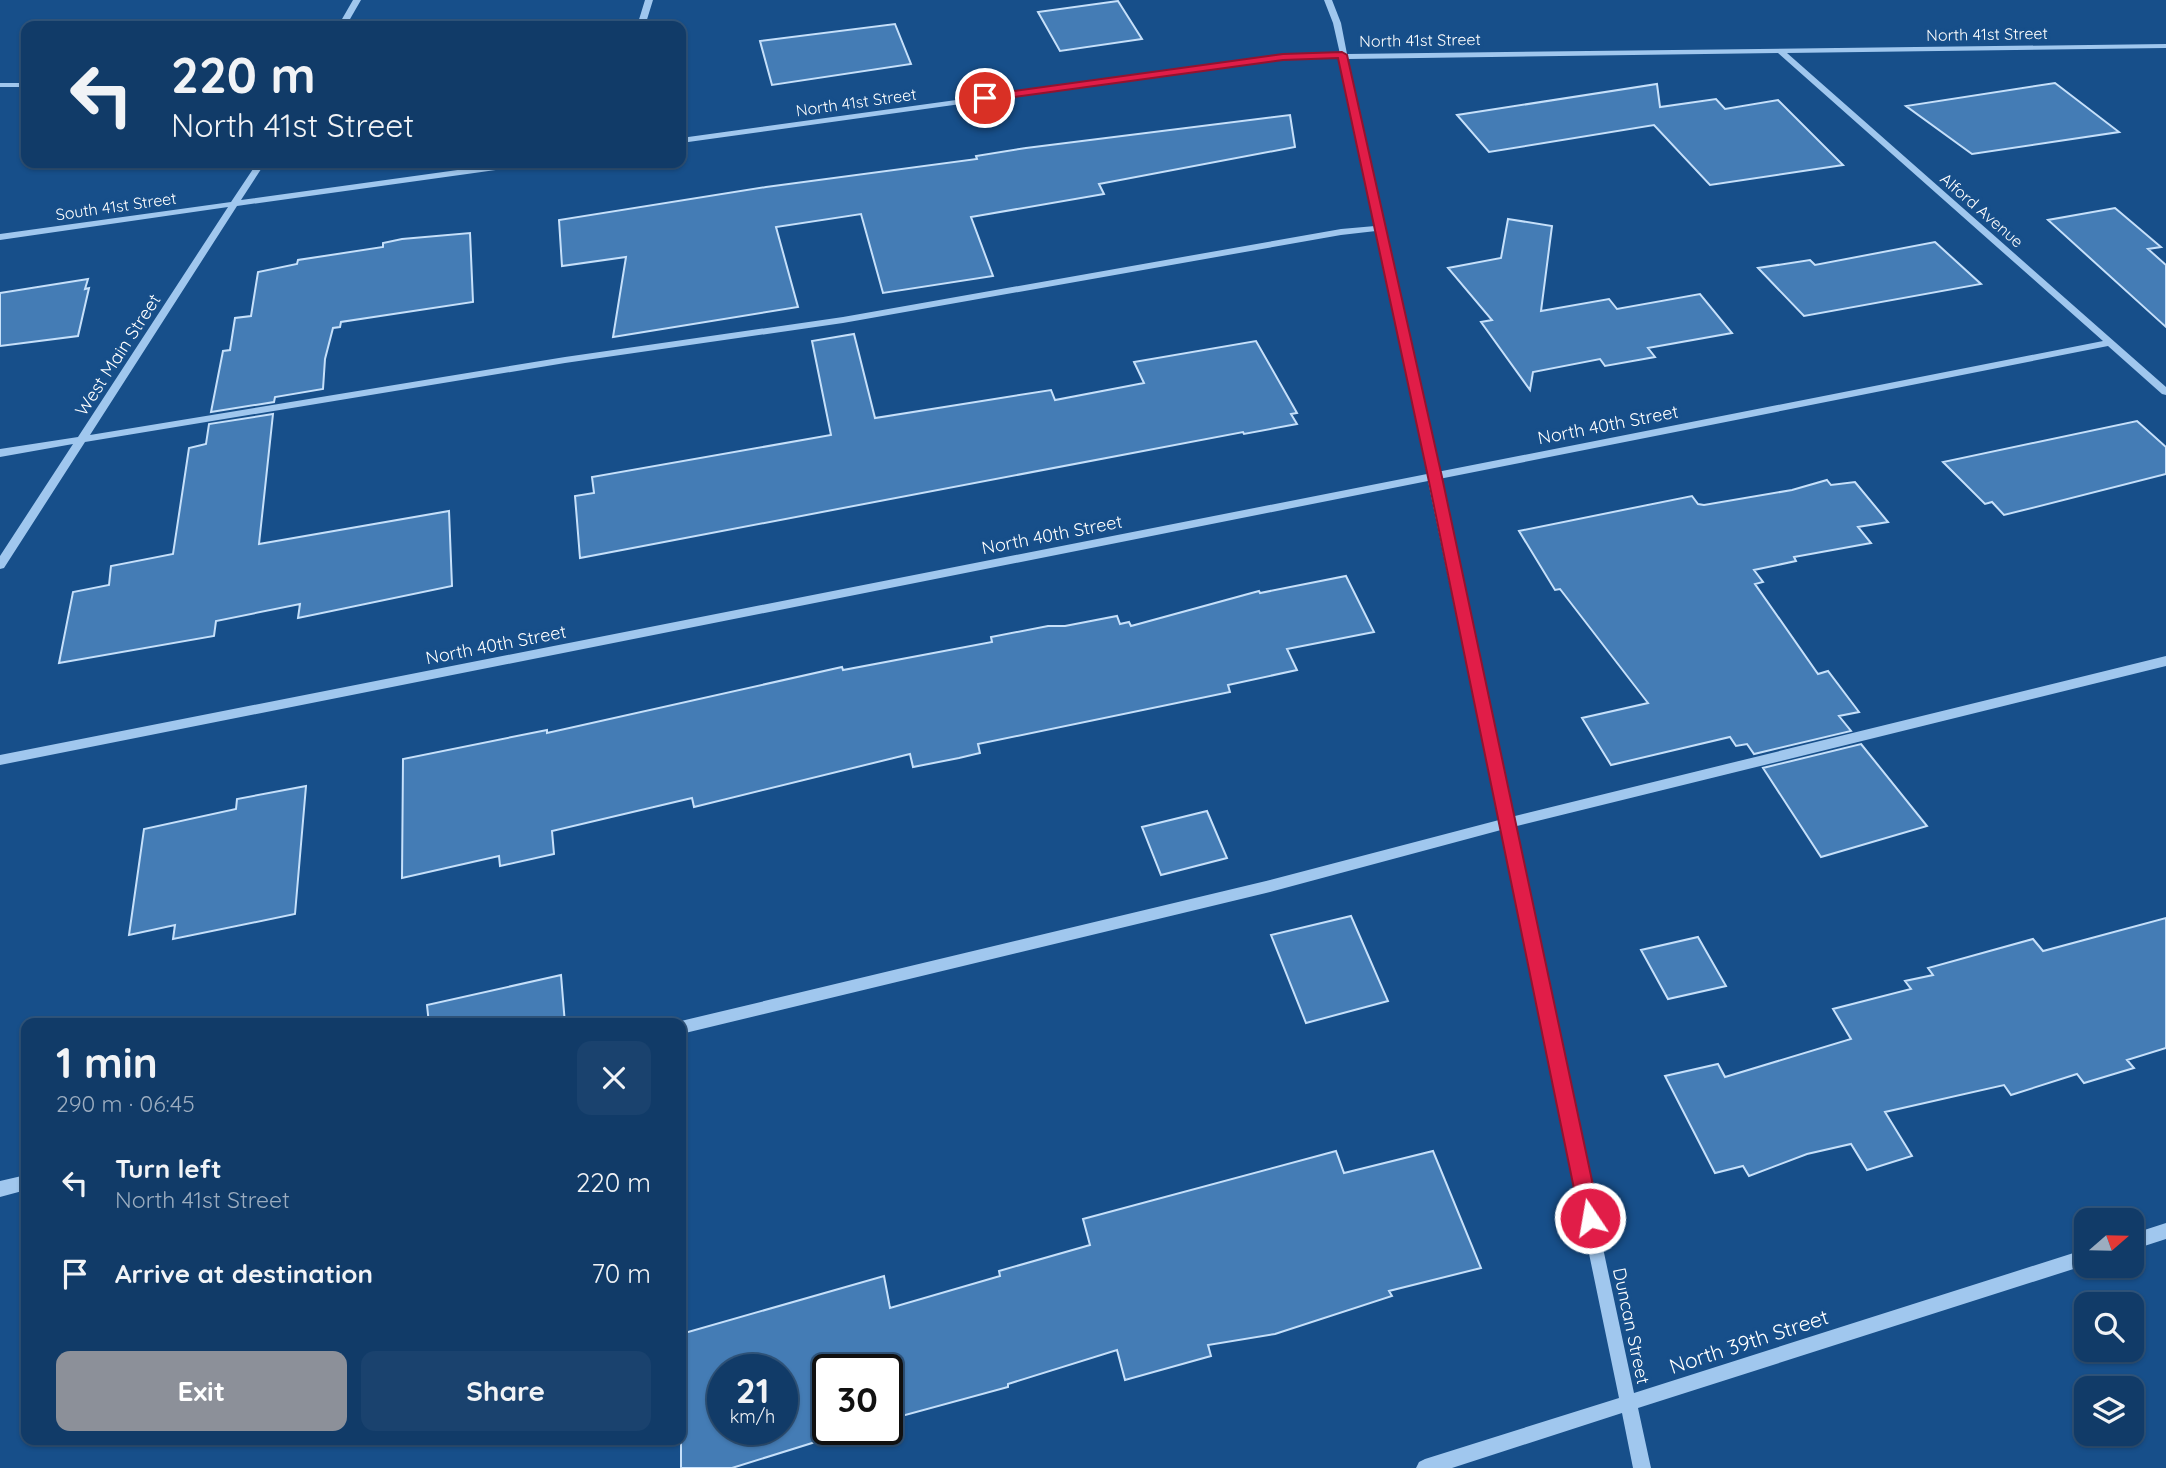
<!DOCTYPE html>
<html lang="en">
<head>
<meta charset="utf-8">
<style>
  body { margin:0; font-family:Quicksand,sans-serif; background:#1a426e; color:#f1f3f6; height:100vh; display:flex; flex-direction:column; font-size:26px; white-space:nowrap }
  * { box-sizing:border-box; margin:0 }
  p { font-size:23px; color:#9cadc0 }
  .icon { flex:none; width:38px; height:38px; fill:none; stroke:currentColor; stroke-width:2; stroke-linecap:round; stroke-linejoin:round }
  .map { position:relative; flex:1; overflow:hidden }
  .side { position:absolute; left:21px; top:1018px; width:665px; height:427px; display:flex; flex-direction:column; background:#113b68; border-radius:14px; box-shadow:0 2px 5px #0004,0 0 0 2px #30557c }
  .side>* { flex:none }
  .top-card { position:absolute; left:21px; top:21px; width:665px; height:147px; border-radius:14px; box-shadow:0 2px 5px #0004,0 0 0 2px #30557c; background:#113b68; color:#f1f3f6; overflow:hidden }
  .needle { width:46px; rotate:70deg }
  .tools { position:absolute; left:2074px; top:1208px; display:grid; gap:14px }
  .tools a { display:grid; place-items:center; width:70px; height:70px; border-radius:14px; background:#113b68; box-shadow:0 2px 5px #0004,0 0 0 2px #30557c; font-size:35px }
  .speed { position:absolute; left:707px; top:1354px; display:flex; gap:14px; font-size:35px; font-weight:700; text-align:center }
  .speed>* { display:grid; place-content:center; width:91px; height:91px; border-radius:50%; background:#113b68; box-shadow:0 2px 5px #0004,0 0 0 2px #30557c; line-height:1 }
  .speed small { font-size:18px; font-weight:400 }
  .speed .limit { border:4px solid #111; border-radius:10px; background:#fff; color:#111 }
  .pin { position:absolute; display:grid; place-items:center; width:60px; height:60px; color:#fff; margin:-30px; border:4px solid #fff; border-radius:50%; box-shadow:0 2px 7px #0007 }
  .me { position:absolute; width:77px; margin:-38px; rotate:348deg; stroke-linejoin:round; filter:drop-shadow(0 0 5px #0008) }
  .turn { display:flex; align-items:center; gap:24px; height:147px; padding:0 35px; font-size:32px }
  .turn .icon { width:91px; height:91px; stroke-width:2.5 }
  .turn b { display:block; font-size:49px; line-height:60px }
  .round { display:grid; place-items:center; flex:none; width:74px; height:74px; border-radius:14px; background:#1a426e }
  .headline { display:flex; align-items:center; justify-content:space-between; height:119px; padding:0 35px }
  h1 { font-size:42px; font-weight:700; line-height:52px }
  .action { display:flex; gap:14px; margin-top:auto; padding:14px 35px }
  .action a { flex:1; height:80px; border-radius:14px; background:#8c9099; color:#fff; font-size:28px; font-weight:700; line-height:80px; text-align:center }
  .action a+a { background:#1a426e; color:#f1f3f6 }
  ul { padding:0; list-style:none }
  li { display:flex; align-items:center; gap:21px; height:91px; padding:0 35px }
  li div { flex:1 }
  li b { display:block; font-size:26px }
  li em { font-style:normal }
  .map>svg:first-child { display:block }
</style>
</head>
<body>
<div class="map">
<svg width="2166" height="1468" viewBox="0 0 2166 1468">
  <rect width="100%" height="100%" fill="#174f8a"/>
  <!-- building -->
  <path fill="#447cb5" stroke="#c6e0fa" stroke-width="2" fill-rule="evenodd" d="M 1118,1 L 1142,39 L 1060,51 L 1038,12 Z
    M 895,24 L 911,64 L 772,85 L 760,41 Z
    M 2055,83 L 2119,132 L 1972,154 L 1906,106 Z
    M 1657,84 L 1660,107 L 1716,99 L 1725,109 L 1778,100 L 1843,165 L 1710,185 L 1654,125 L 1489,152 L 1457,115 Z
    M 1290,115 L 1295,147 L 1099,184 L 1104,194 L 971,217 L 993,276 L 883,293 L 861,214 L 776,227 L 798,307 L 613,337 L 626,257 L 562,266 L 559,220 L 766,187 L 977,159 L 976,156 L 1026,148 Z
    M 2115,208 L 2161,247 L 2148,249 L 2166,265 L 2166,327 L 2048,220 Z
    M 1508,219 L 1552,226 L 1541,311 L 1609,299 L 1617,309 L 1700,294 L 1732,333 L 1648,348 L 1655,357 L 1605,366 L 1600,359 L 1533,372 L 1530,390 L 1481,322 L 1492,320 L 1448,268 L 1501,258 Z
    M 470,233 L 473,302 L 341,322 L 340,327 L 333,328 L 325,359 L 323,389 L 275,397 L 274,402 L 211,412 L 223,351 L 230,350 L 235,318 L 251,316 L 258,272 L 297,264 L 298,260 L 383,247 L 383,243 L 402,239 Z
    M 1935,242 L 1981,284 L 1804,316 L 1758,268 L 1810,260 L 1815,265 Z
    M 88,279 L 85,289 L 89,288 L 78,336 L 0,346 L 0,293 Z
    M 854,334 L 875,418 L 1051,390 L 1055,400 L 1144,383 L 1134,362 L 1256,341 L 1297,413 L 1291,414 L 1297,424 L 1244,434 L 1243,432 L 580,558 L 575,496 L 594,493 L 592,477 L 831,435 L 812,341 Z
    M 273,414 L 259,544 L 449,511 L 452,586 L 298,618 L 300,604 L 216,621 L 214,636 L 59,663 L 73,592 L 109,585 L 111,566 L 173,554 L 189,448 L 206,444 L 209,424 Z
    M 2137,421 L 2166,447 L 2166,474 L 2004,515 L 1992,502 L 1985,504 L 1943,462 Z
    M 1827,480 L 1831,485 L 1855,482 L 1888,522 L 1858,527 L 1871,543 L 1794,557 L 1796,561 L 1754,570 L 1763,582 L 1755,584 L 1818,674 L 1828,671 L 1859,712 L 1839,716 L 1851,731 L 1754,754 L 1747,744 L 1736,746 L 1730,737 L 1611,765 L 1582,718 L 1648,703 L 1560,589 L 1555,590 L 1519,531 L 1692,496 L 1698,504 L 1704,505 L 1792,490 Z
    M 1346,576 L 1374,632 L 1287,649 L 1297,670 L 1228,685 L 1230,692 L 978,744 L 980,753 L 959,758 L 913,767 L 910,754 L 694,807 L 692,798 L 552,831 L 554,854 L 500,866 L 499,856 L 402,878 L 403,759 L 547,730 L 547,733 L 842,667 L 843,670 L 992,642 L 991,637 L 1048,626 L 1065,626 L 1117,616 L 1120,624 L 1129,622 L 1131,626 L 1259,591 L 1260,593 Z
    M 1861,744 L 1927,826 L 1821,857 L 1763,768 Z
    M 306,786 L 295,914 L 173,939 L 175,925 L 129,935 L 144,829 L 236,809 L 237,799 Z
    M 1207,811 L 1227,858 L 1161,875 L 1142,827 Z
    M 1351,916 L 1388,1001 L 1306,1023 L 1271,935 Z
    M 2166,918 L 2166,1048 L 2127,1060 L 2134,1068 L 2084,1083 L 2077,1074 L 2011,1095 L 2004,1085 L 1885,1112 L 1912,1156 L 1867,1170 L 1851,1144 L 1807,1154 L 1749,1176 L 1743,1166 L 1715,1173 L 1665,1076 L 1718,1064 L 1725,1077 L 1851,1039 L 1833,1009 L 1911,989 L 1905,981 L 1933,975 L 1928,968 L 2033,939 L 2043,951 Z
    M 1698,937 L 1726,986 L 1668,999 L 1641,950 Z
    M 561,975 L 565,1024 L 429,1024 L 427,1005 Z
    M 1336,1151 L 1344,1173 L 1433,1151 L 1481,1268 L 1389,1291 L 1392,1296 L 1275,1334 L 1208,1345 L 1211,1356 L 1125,1380 L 1117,1350 L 1008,1384 L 1008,1387 L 887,1420 L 887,1370 L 828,1370 L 828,1430 L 854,1430 L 732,1468 L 681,1468 L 681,1334 L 884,1276 L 890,1308 L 1000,1276 L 999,1271 L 1090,1245 L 1083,1219 ZM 723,1370 L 782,1370 L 782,1430 L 723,1430 Z"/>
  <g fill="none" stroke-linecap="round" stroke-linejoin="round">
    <!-- minor -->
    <path fill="#a0c7ee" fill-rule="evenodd" d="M 353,0 L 361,0 L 346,26 L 338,26 Z
      M 645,0 L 653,0 L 645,26 L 637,26 Z
      M 1324,0 L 1332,0 L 1341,23 L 1347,54 L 2166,44 L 2166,48 L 1787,53 L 2166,387 L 2166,395 L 2162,394 L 2108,346 L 1439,479 L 1511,817 L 2166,656 L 2166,666 L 1513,827 L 1634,1393 L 2086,1249 L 2086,1265 L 1638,1408 L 1651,1468 L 1633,1468 L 1622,1413 L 1452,1468 L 1416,1468 L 1419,1462 L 1425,1459 L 1619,1398 L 1501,830 L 1266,893 L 681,1034 L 681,1024 L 676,1024 L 681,1021 L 1266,881 L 1499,820 L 1428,481 L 0,765 L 0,755 L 1427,474 L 1376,231 L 1341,235 L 843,323 L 565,363 L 85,442 L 4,568 L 0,569 L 0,556 L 73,444 L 0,457 L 0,449 L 78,437 L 228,207 L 0,240 L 0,234 L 231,202 L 257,163 L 265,163 L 241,200 L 508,163 L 528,163 L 524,166 L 237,206 L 90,435 L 565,357 L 843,317 L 1341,229 L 1375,226 L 1341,59 L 1283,59 L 681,143 L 681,138 L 1283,55 L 1340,54 L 1333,23 ZM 1778,53 L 2103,341 L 1437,472 L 1348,59 Z
      M 0,83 L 26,83 L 26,87 L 0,87 Z
      M 26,1175 L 26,1190 L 0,1197 L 0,1181 Z
      M 2166,1223 L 2166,1239 L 2132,1250 L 2132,1234 Z"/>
  </g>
  <!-- route -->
  <path fill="#e11d48" stroke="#92132f" stroke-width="2" d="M 1342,52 L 1347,55 L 1442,477 L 1600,1218 L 1597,1225 L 1590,1228 L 1583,1225 L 1580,1218 L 1428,477 L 1338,58 L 1283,60 L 985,101 L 980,98 L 985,95 L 1283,54 Z"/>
  <g text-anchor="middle" stroke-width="7" stroke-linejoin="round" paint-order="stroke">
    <!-- far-street labels -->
    <g font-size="16" fill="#fff" stroke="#174f8a">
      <text transform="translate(1987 34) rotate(-1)" y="6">North 41st Street</text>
      <text transform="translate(1420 40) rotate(-1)" y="6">North 41st Street</text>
      <text transform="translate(856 102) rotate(-8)" y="6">North 41st Street</text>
      <text transform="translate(116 206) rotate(-8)" y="6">South 41st Street</text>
      <text transform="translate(1982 210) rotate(41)" y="6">Alford Avenue</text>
    </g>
    <!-- street labels -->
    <g font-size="18" fill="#fff" stroke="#174f8a">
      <text transform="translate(118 355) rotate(-57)" y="6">West Main Street</text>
      <text transform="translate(1608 425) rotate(-11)" y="6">North 40th Street</text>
      <text transform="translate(1052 535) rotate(-11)" y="6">North 40th Street</text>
      <text transform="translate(496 645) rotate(-11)" y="6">North 40th Street</text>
      <text transform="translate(1631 1326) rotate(78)" y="6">Duncan Street</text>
    </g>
    <!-- near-street labels -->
    <g font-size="21" fill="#fff" stroke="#174f8a">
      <text transform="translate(1749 1342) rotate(-18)" y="7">North 39th Street</text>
    </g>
  </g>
</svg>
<div class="tools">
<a><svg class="needle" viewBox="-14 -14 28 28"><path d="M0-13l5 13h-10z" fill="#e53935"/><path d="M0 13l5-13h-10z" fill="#9cadc0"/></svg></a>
<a><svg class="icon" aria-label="search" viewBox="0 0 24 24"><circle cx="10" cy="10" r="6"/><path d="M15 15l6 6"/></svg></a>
<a><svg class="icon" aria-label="layers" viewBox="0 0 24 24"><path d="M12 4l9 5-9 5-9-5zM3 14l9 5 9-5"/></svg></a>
</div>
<div class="speed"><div>21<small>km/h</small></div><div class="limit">30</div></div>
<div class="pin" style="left:985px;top:98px;background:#d93025"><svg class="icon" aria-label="arrive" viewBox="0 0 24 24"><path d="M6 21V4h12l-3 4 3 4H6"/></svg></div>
<svg class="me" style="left:1590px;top:1218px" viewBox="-20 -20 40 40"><circle r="17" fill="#e11d48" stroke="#fff" stroke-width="3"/><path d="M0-11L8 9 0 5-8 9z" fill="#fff"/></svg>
<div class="top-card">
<div class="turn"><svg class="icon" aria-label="left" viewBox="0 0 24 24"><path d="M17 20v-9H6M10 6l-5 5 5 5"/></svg><div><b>220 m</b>North 41st Street</div></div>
</div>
<section class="side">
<div class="headline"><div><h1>1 min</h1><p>290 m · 06:45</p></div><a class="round"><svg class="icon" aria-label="close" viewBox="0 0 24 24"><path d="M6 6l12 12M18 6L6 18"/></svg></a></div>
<ul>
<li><svg class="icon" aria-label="left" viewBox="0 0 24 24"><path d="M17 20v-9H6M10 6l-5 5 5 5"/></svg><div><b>Turn left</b><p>North 41st Street</p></div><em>220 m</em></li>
<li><svg class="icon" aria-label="arrive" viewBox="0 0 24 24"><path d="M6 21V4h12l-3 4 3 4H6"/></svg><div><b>Arrive at destination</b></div><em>70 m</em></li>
</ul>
<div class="action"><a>Exit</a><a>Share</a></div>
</section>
</div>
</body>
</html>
